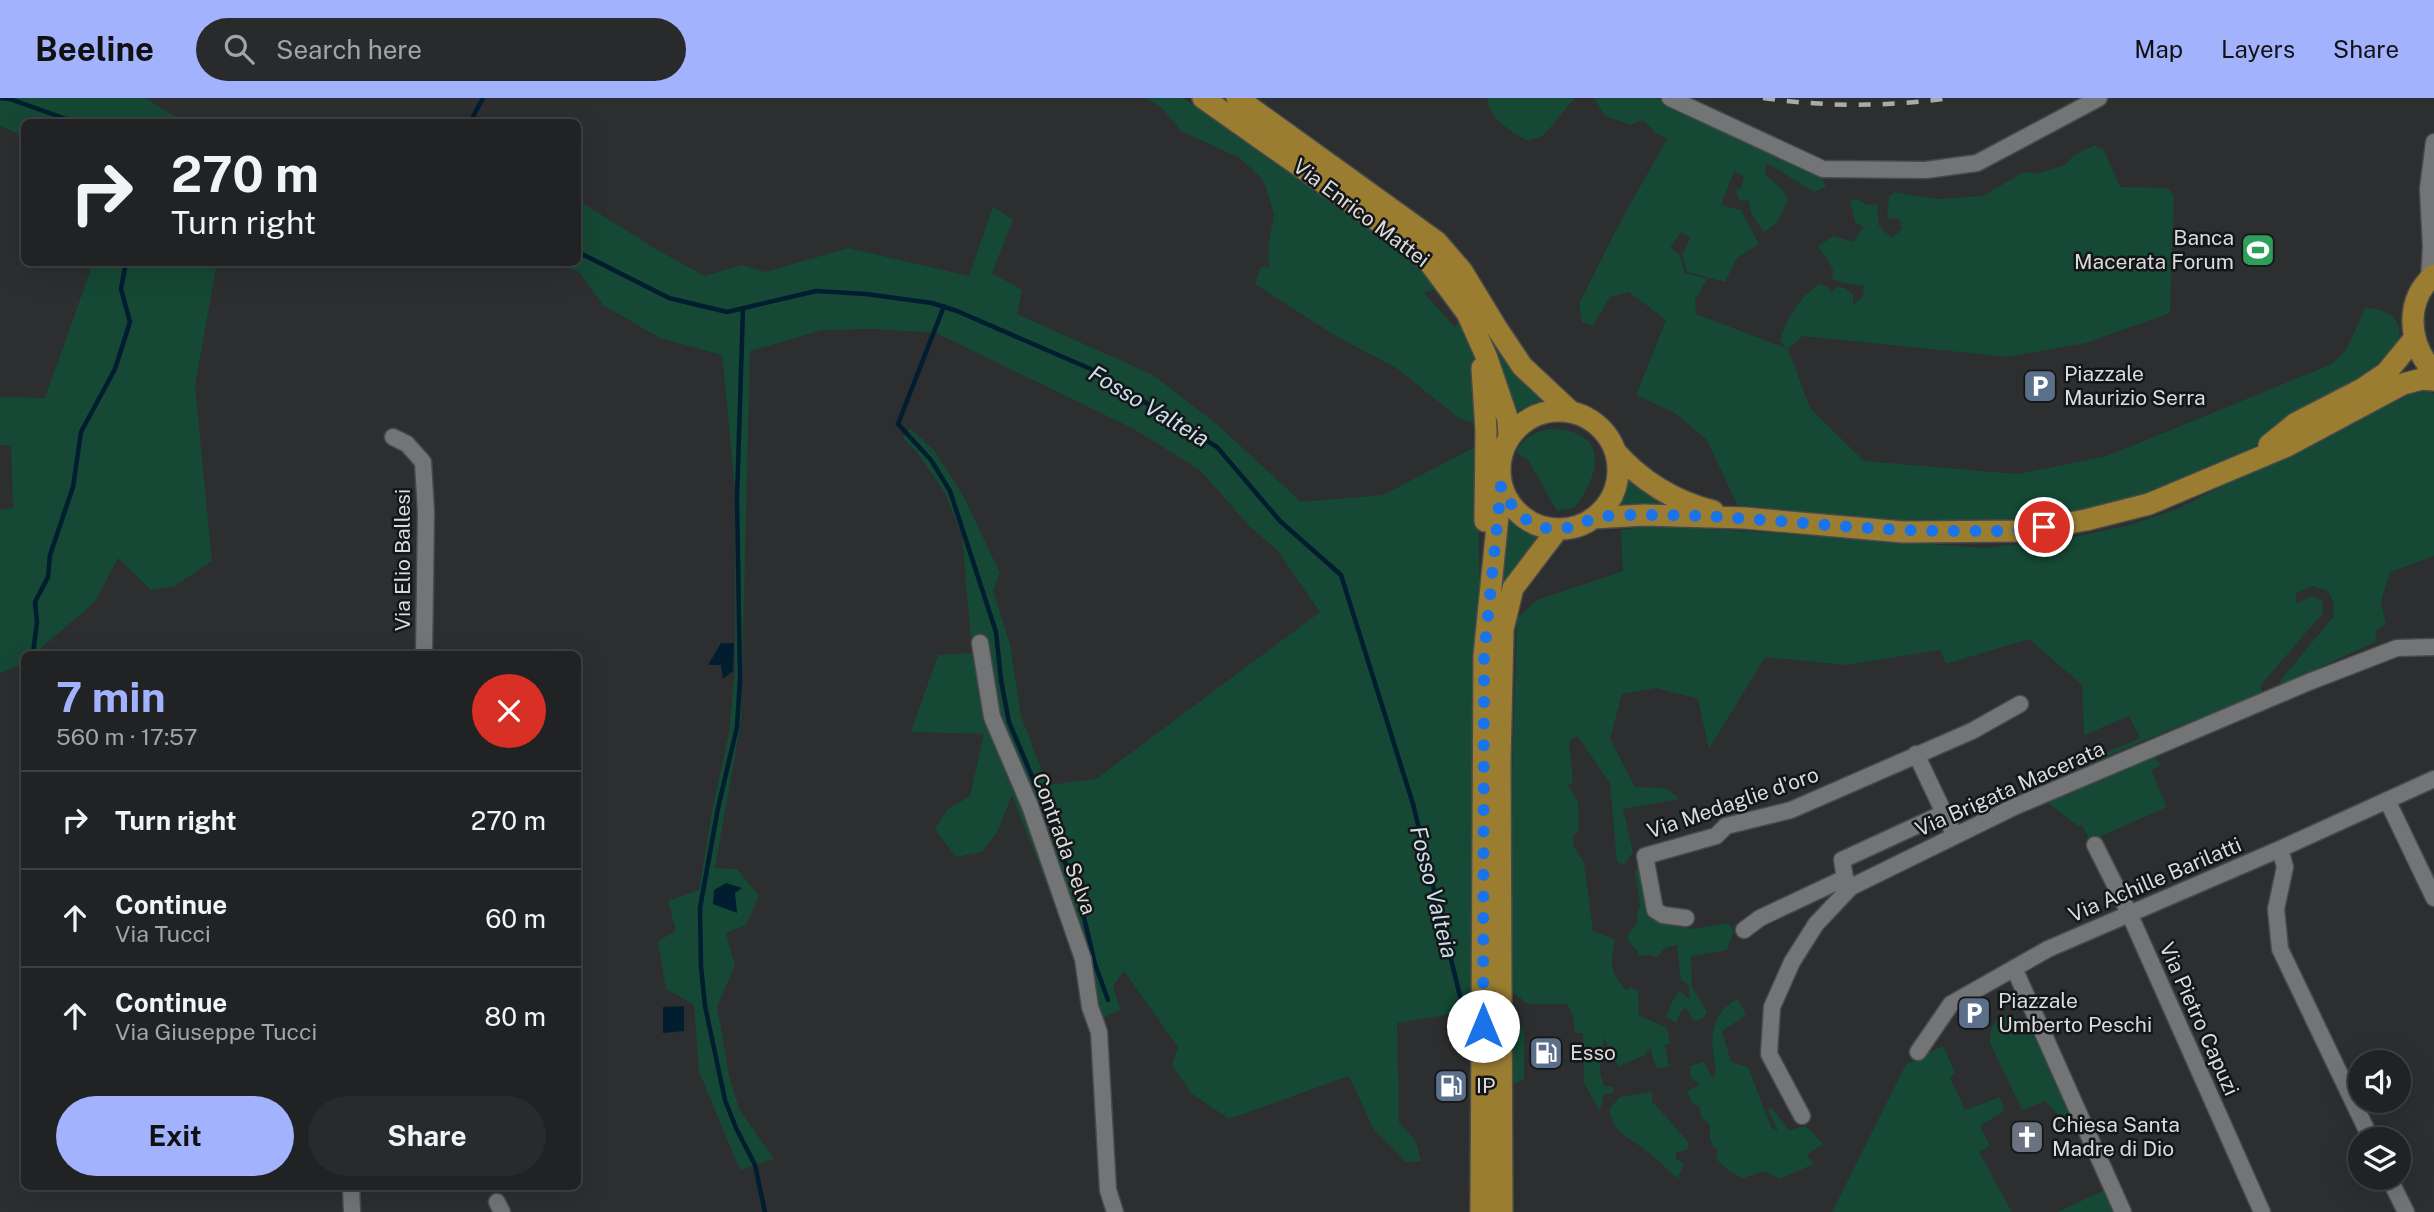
<!DOCTYPE html>
<html lang="en">
<head>
<meta charset="utf-8">
<style>
  body { margin:0; font-family:"Public Sans",sans-serif; background:#292a2c; color:#f1f3f6; height:100vh; display:flex; flex-direction:column; font-size:26px; white-space:nowrap }
  * { box-sizing:border-box; margin:0 }
  p { font-size:23px; color:#a2a4a6 }
  .icon { flex:none; width:38px; height:38px; fill:none; stroke:currentColor; stroke-width:2; stroke-linecap:round; stroke-linejoin:round }
  .map { position:relative; flex:1; overflow:hidden }
  .drawer { position:absolute; left:21px; top:553px; width:560px; height:539px; display:flex; flex-direction:column; background:#212224; border-radius:10px; box-shadow:0 7px 28px #0002,0 0 0 2px #3e3f41 }
  .drawer>* { flex:none }
  .top-card { position:absolute; left:21px; top:21px; width:560px; height:147px; border-radius:10px; box-shadow:0 7px 28px #0002,0 0 0 2px #3e3f41; background:#212224; color:#f1f3f6; overflow:hidden }
  .tools { position:absolute; left:2348px; top:952px; display:grid; gap:14px }
  .tools a { display:grid; place-items:center; width:63px; height:63px; border-radius:50%; background:#212224; box-shadow:0 7px 28px #0002,0 0 0 2px #3e3f41; font-size:35px }
  .pin { position:absolute; display:grid; place-items:center; width:60px; height:60px; color:#fff; margin:-30px; border:4px solid #fff; border-radius:50%; box-shadow:0 2px 7px #0007 }
  .me { position:absolute; width:77px; margin:-38px; rotate:0deg; stroke-linejoin:round; filter:drop-shadow(0 0 5px #0008) }
  .turn { display:flex; align-items:center; gap:24px; height:147px; padding:0 35px; font-size:32px }
  .turn .icon { width:91px; height:91px; stroke-width:2.5 }
  .turn b { display:block; font-size:49px; line-height:60px }
  .round { display:grid; place-items:center; flex:none; width:74px; height:74px; border-radius:37px; background:#292a2c }
  .summary { display:flex; align-items:center; justify-content:space-between; height:119px; padding:0 35px }
  h1 { font-size:42px; font-weight:700; line-height:52px; color:#a2b2fd }
  .action { display:flex; gap:14px; margin-top:auto; padding:14px 35px }
  .action a { flex:1; height:80px; border-radius:42px; background:#a2b2fd; color:#111; font-size:28px; font-weight:700; line-height:80px; text-align:center }
  .action a+a { background:#292a2c; color:#f1f3f6 }
  ul { padding:0; list-style:none }
  li { display:flex; align-items:center; gap:21px; height:98px; padding:0 35px; border-top:2px solid #3e3f41 }
  li div { flex:1 }
  li b { display:block; font-size:26px }
  li em { font-style:normal }
  header { display:flex; align-items:center; gap:42px; box-sizing:border-box; height:98px; padding:0 35px; background:#a2b2fd; color:#111 }
  header strong { font-size:33px }
  nav { display:flex; gap:38px; margin-inline-start:auto; font-size:24px }
  .search { width:490px; height:63px; background:#292a2c; display:flex; align-items:center; gap:18px; box-sizing:border-box; padding:0 24px; border-radius:38px; color:#a2a4a6; font-size:26px }
  .map>svg:first-child { display:block }
</style>
</head>
<body>
<header>
<strong>Beeline</strong>
<div class="search"><svg class="icon" aria-label="search" viewBox="0 0 24 24"><circle cx="10" cy="10" r="6"/><path d="M15 15l6 6"/></svg>Search here</div>
<nav><a>Map</a><a>Layers</a><a>Share</a></nav>
</header>
<div class="map">
<svg width="2434" height="1114" viewBox="0 0 2434 1114">
  <rect width="100%" height="100%" fill="#2c2e30"/>
  <!-- green -->
  <path fill="#154835" d="M 0,0 L 145,0 L 184,24 L 24,24 L 24,38 L 0,28 Z
    M 1146,0 L 1183,0 L 1400,152 L 1425,174 L 1438,190 L 1424,195 L 1455,229 L 1460,219 L 1467,232 L 1478,265 L 1476,326 L 1460,321 L 1395,269 L 1339,240 L 1255,186 L 1261,168 L 1269,170 L 1269,143 L 1274,117 L 1264,83 L 1240,60 L 1181,33 L 1161,9 Z
    M 1487,0 L 1575,0 L 1544,37 L 1528,43 C 1509,32 1491,23 1487,0 Z
    M 1594,0 L 1657,0 L 1692,13 L 1818,71 L 1826,89 L 1814,94 L 1767,65 L 1765,77 L 1782,91 L 1788,102 L 1776,126 L 1764,134 L 1751,116 L 1749,103 L 1739,102 L 1736,91 L 1741,91 L 1744,78 L 1734,74 L 1721,107 L 1741,112 L 1759,146 L 1737,160 L 1725,184 L 1687,174 L 1682,157 L 1690,140 L 1681,134 L 1670,150 L 1679,156 L 1685,175 L 1707,181 L 1695,202 L 1696,216 L 1786,250 L 1780,242 C 1787,219 1799,200 1819,186 L 1826,188 L 1831,194 L 1837,189 L 1845,190 L 1853,197 L 1853,206 L 1863,199 L 1864,188 L 1844,185 L 1832,181 L 1833,171 L 1818,148 L 1833,138 L 1854,144 L 1863,129 L 1855,124 L 1850,102 L 1858,101 L 1866,107 L 1877,106 L 1879,128 L 1892,140 L 1902,131 L 1899,121 L 1887,120 L 1889,98 L 1894,94 L 1936,101 L 1983,98 L 2022,75 L 2029,74 L 2036,76 L 2065,67 L 2074,57 L 2096,47 L 2098,51 L 2103,50 L 2120,89 L 2167,90 L 2174,97 L 2170,215 L 2086,245 L 2008,259 L 1803,238 L 1788,251 L 1810,310 L 1864,363 L 2018,376 L 2107,358 L 2332,266 L 2346,252 L 2365,210 C 2417,212 2403,256 2370,275 C 2343,290 2313,305 2287,322 C 2271,334 2258,348 2240,357 C 2155,399 2061,424 1965,425 C 1889,426 1813,414 1737,407 L 1707,342 L 1675,315 L 1636,297 L 1666,222 L 1629,194 L 1610,199 L 1593,228 L 1582,224 L 1579,206 L 1618,128 L 1667,41 L 1657,36 L 1643,22 L 1630,27 L 1605,18 Z
    M 578,102 L 659,153 L 705,178 L 742,167 L 765,174 L 848,150 L 969,178 L 993,108 L 1013,122 L 992,175 L 1022,192 L 1017,216 L 1153,277 L 1219,328 L 1301,404 L 1383,397 L 1477,348 L 1481,564 L 1477,912 L 1397,925 L 1399,1024 L 1416,1043 L 1421,1063 L 1406,1064 L 1374,1032 L 1349,978 L 1229,1021 L 1191,995 L 1172,967 L 1178,949 L 1124,873 L 1113,888 L 1120,912 L 1099,921 L 1012,697 L 997,735 L 982,754 L 956,759 L 935,731 L 948,711 L 970,698 L 984,636 L 911,634 L 938,557 L 972,555 L 962,438 L 945,395 L 919,357 L 903,340 L 910,330 L 934,352 L 964,399 L 1000,475 L 993,492 L 1010,547 L 1021,618 L 1047,687 L 1096,681 L 1320,514 L 1277,452 L 1250,429 L 1200,372 L 1132,330 L 936,235 L 875,231 L 822,232 L 750,253 L 741,624 L 715,770 L 737,771 L 759,798 L 746,827 L 726,835 L 735,868 L 717,908 L 729,977 L 739,1011 L 774,1061 L 740,1072 L 699,974 L 694,907 L 666,891 L 658,843 L 676,833 L 668,803 L 699,792 L 713,708 L 729,635 L 735,571 L 735,390 L 722,257 L 660,240 L 603,207 L 579,174 L 554,165 L 578,164 Z
    M 93,165 L 217,165 L 195,287 L 212,463 L 175,488 L 151,492 L 118,460 L 95,504 L 34,556 L 24,556 L 24,565 L 0,575 L 0,412 L 13,410 L 11,347 L 0,347 L 0,299 L 45,300 Z
    M 1484,227 L 1504,260 L 1544,302 L 1524,310 L 1514,317 Z
    M 2423,291 L 2434,296 L 2434,458 L 2390,474 L 2381,504 L 2386,526 L 2375,534 L 2377,543 L 2282,587 L 2280,583 L 2333,519 L 2334,505 L 2328,493 L 2313,488 L 2296,495 L 2296,506 L 2312,498 L 2322,502 L 2323,515 L 2260,588 L 2263,595 L 2142,643 L 2073,674 L 2078,666 L 2140,640 L 2129,618 L 2084,637 L 2082,587 L 2029,541 L 1946,566 L 1940,552 L 1846,567 L 1765,559 L 1709,651 L 1698,601 L 1656,590 L 1622,596 L 1610,641 L 1635,689 L 1666,690 L 1680,701 L 1623,711 L 1633,754 L 1624,767 L 1617,764 L 1610,685 L 1578,639 L 1572,640 L 1569,646 L 1573,684 L 1568,688 L 1578,703 L 1579,732 L 1573,738 L 1573,747 L 1584,765 L 1593,833 L 1615,842 C 1610,866 1610,875 1627,893 L 1631,889 L 1638,894 L 1639,917 L 1667,930 L 1670,945 L 1665,947 L 1669,969 L 1656,970 L 1650,950 L 1645,957 L 1619,968 L 1611,958 L 1604,939 L 1600,974 L 1604,988 L 1613,989 L 1613,995 L 1604,996 L 1600,1013 L 1584,985 L 1583,935 L 1575,935 L 1573,918 L 1567,906 L 1528,906 L 1512,894 L 1511,707 L 1517,520 L 1537,502 L 1623,473 L 1621,432 L 1654,427 L 1986,450 L 2073,439 L 2130,427 L 2179,410 L 2401,298 Z
    M 1551,331 C 1609,332 1602,375 1574,410 L 1557,413 L 1528,362 L 1516,354 C 1525,339 1533,333 1551,331 Z
    M 1626,376 L 1682,411 L 1615,409 L 1625,388 Z
    M 1507,417 L 1522,430 L 1540,438 L 1511,475 L 1497,518 Z
    M 2155,659 L 2160,668 L 2151,672 L 2167,709 L 2090,743 L 2082,727 L 2078,728 L 2048,705 Z
    M 1640,767 L 1647,810 L 1666,826 L 1693,831 L 1728,825 L 1734,833 L 1727,852 L 1691,858 L 1692,889 L 1707,914 L 1702,921 L 1694,923 L 1686,910 L 1682,912 L 1676,925 L 1666,919 L 1671,905 L 1679,893 L 1690,901 L 1688,887 L 1681,882 L 1677,847 L 1666,849 L 1657,859 L 1648,857 L 1638,858 L 1637,853 L 1628,842 L 1629,835 L 1637,826 L 1637,815 L 1640,807 L 1635,773 Z
    M 1738,901 L 1746,917 L 1722,933 L 1731,964 L 1748,969 L 1771,1029 L 1778,1033 L 1768,1012 L 1771,1009 L 1789,1032 L 1806,1028 L 1823,1046 L 1807,1057 L 1814,1066 L 1779,1081 L 1765,1073 L 1743,1080 L 1729,1073 L 1716,1061 L 1718,1051 L 1714,1050 L 1710,1041 L 1710,1027 L 1702,1020 L 1699,1008 L 1692,1005 L 1687,993 L 1700,987 L 1691,980 L 1690,968 L 1704,964 L 1713,981 C 1718,968 1714,967 1713,954 C 1710,930 1717,911 1738,901 Z
    M 2007,916 C 2020,919 2025,925 2033,935 L 2074,1026 L 2069,1028 L 2045,1003 L 2022,1012 L 1990,945 C 1989,930 1993,923 2007,916 Z
    M 1511,919 L 1524,931 L 1524,982 L 1511,987 Z
    M 1943,948 L 1955,974 L 1950,979 L 1965,1012 L 2000,999 L 2004,1013 L 1980,1028 L 1990,1048 L 1979,1054 L 2012,1114 L 1832,1114 L 1906,966 Z
    M 1652,994 L 1652,1003 L 1689,1045 L 1688,1051 L 1675,1055 L 1677,1062 L 1684,1065 L 1678,1081 C 1667,1071 1656,1060 1644,1051 C 1627,1038 1614,1036 1609,1011 L 1620,999 Z
    M 2105,1092 L 2118,1114 L 2057,1114 Z"/>
  <!-- water -->
  <path fill="#001e30" d="M 721,545 L 734,545 L 733,573 L 723,581 L 721,567 L 708,567 Z
    M 726,785 L 742,790 L 735,795 L 737,815 L 713,806 L 714,792 Z
    M 684,908 L 684,933 L 663,935 L 663,909 Z"/>
  <g fill="none" stroke-linecap="round" stroke-linejoin="round">
    <!-- stream -->
    <path stroke="#001e30" stroke-width="4.5" d="M 0,0 L 10,1 L 66,21 L 93,24
      M 470,24 L 483,0
      M 578,154 L 669,200 L 727,214 L 816,193 L 866,196 L 932,205 L 957,213 L 1093,272 L 1217,349 L 1280,423 L 1341,477 L 1413,706 L 1460,898
      M 944,208 L 898,326 L 931,362 L 950,393 L 996,534 L 1001,582 L 1009,624 L 1047,714 L 1083,815 L 1095,866 L 1108,902
      M 743,210 L 737,400 L 740,582 L 737,629 L 718,710 L 700,810 L 701,868 L 705,908 L 725,1002 L 736,1030 L 755,1067 L 765,1114
      M 33,555 L 37,524 L 35,504 L 48,479 L 50,457 L 73,389 L 81,334 L 115,271 L 130,224 L 121,191 L 126,164"/>
    <!-- minor casing -->
    <g stroke="#47494b" stroke-width="19">
      <path id="minor" d="M 1670,0 L 1823,71 L 1926,72 L 1977,65 L 2099,0
        M 2429,181 L 2431,149 L 2428,91 L 2434,44
        M 393,339 L 407,346 L 423,364 L 426,414 L 424,556
        M 980,545 L 992,619 L 1030,708 L 1083,861 L 1090,909 L 1099,934 L 1108,1092 L 1115,1114
        M 1916,656 L 1955,738
        M 2387,702 L 2434,800
        M 2095,747 L 2129,815 L 2262,1114
        M 2280,751 L 2285,769 L 2276,811 L 2280,851 L 2371,1041
        M 1851,789 L 1845,780 L 1842,762 L 1944,715
        M 1686,820 L 1663,817 L 1655,812 L 1645,758 L 1716,738 L 1726,728 L 1791,712 L 1972,633 L 2020,606
        M 1744,832 L 1760,820 L 1845,780
        M 2014,870 L 2123,1114
        M 1918,954 L 1951,906 L 2048,851 L 2280,751 L 2434,681
        M 1802,1018 L 1769,956 L 1772,909 L 1792,864 L 1816,826 L 1851,789 L 2014,709 L 2309,584 L 2397,550 L 2434,549
        M 2389,1080 L 2406,1114
        M 351,1088 L 352,1114
        M 497,1104 L 502,1114"/>
    </g>
    <!-- major casing -->
    <g stroke="#47494b" stroke-width="24">
      <path id="major" d="M 1203,0 L 1399,138 L 1429,164 L 1467,215 L 1487,260 L 1508,322 L 1509,338
        M 1237,0 L 1437,144 L 1462,173 L 1496,229 L 1522,268 L 1570,313
        M 2434,177 C 2404,203 2408,246 2434,274
        M 1482,270 L 1486,332 L 1485,423
        M1500 372a59 59 0 1 1 118 0a59 59 0 1 1-118 0Z
        M 2269,347 L 2296,325 L 2362,291 L 2386,275 L 2414,241
        M 1615,353 C 1640,382 1675,404 1713,413
        M 1593,420 L 1644,417 L 1745,420 L 1903,434 L 2024,433 L 2086,422 L 2149,406 L 2287,348 L 2403,286 L 2422,281 L 2434,282
        M 1481,1114 L 1484,558 L 1501,388
        M 1502,1114 L 1500,663 L 1503,531 L 1513,490 L 1558,431"/>
    </g>
    <!-- minor -->
    <use href="#minor" stroke="#727476" stroke-width="16"/>
    <!-- major -->
    <use href="#major" stroke="#9a7d31" stroke-width="21"/>
    <!-- rail -->
    <path stroke="#aaabad" stroke-width="4.5" stroke-dasharray="12 12" stroke-linecap="butt" d="M 1763,0 C 1826,9 1887,9 1950,0"/>
  </g>
  <g fill="none" stroke-linecap="round" stroke-linejoin="round">
    <!-- route -->
    <path stroke="#1a73e8" stroke-width="12" stroke-dasharray="0 21.6" d="M 1483,928 L 1484,558 L 1501,388 C 1510,408 1523,425 1546,430 C 1564,434 1575,427 1592,421 C 1603,417 1631,417 1645,417 C 1750,416 1854,434 1959,433 C 1988,433 2016,434 2044,429"/>
  </g>
  <!-- icons -->
  <defs>
    <g id="stadium-square" transform="scale(1.75)"><rect x="-9" y="-9" width="18" height="18" rx="4" fill="#2e9e5b" stroke="#151617"/><path d="M0-5a6.5 5 0 1 0 0 10a6.5 5 0 1 0 0-10ZM-3.5-1.8h7v3.6h-7Z" fill="#fff"/></g>
    <g id="parking-square" transform="scale(1.75)"><rect x="-9" y="-9" width="18" height="18" rx="4" fill="#5c6f8a" stroke="#151617"/><path d="M-3.5-5.5H1a3.5 3.5 0 0 1 0 7H-1V5.5H-3.5ZM-1-3.4V-.6H.8a1.4 1.4 0 0 0 0-2.8Z" fill="#fff"/></g>
    <g id="fuel-square" transform="scale(1.75)"><rect x="-9" y="-9" width="18" height="18" rx="4" fill="#5c6f8a" stroke="#151617"/><path d="M-5.5-6h7V0h2V4h1.3V-2.5L3-4.5l.8-.8L6-3V5H2.5V1h-1V6h-7ZM-4.2-4.7v3.2H.2V-4.7Z" fill="#fff"/></g>
    <g id="church-square" transform="scale(1.75)"><rect x="-9" y="-9" width="18" height="18" rx="4" fill="#6b7280" stroke="#151617"/><path d="M-1.2-6h2.4v3.5h3.3v2.4h-3.3V6h-2.4V-.1h-3.3v-2.4h3.3Z" fill="#fff"/></g>
  </defs>
  <g fill-rule="evenodd">
    <use href="#stadium-square" x="2258" y="152"/>
    <use href="#parking-square" x="2040" y="288"/>
    <use href="#parking-square" x="1974" y="915"/>
    <use href="#fuel-square" x="1546" y="955"/>
    <use href="#fuel-square" x="1451" y="988"/>
    <use href="#church-square" x="2027" y="1039"/>
  </g>
  <g text-anchor="middle" stroke-width="5" stroke-linejoin="round" paint-order="stroke">
    <!-- street labels -->
    <g font-size="21" fill="#dadbdd" stroke="#151617">
      <text transform="translate(1361 115) rotate(37)" y="7">Via Enrico Mattei</text>
      <text transform="translate(403 462) rotate(-90)" y="7">Via Elio Ballesi</text>
      <text transform="translate(2010 691) rotate(-24)" y="7">Via Brigata Macerata</text>
      <text transform="translate(1733 705) rotate(-19)" y="7">Via Medaglie d'oro</text>
      <text transform="translate(1064 746) rotate(70)" y="7">Contrada Selva</text>
      <text transform="translate(2155 782) rotate(-23)" y="7">Via Achille Barilatti</text>
      <text transform="translate(2199 921) rotate(66)" y="7">Via Pietro Capuzi</text>
    </g>
    <!-- poi labels -->
    <g font-size="21" fill="#dadbdd" stroke="#151617" text-anchor="start">
      <text x="2234" y="147" text-anchor="end">Banca<tspan x="2234" dy="24">Macerata Forum</tspan></text>
      <text x="2064" y="283">Piazzale<tspan x="2064" dy="24">Maurizio Serra</tspan></text>
      <text x="1998" y="910">Piazzale<tspan x="1998" dy="24">Umberto Peschi</tspan></text>
      <text x="1570" y="962">Esso</text>
      <text x="1476" y="995">IP</text>
      <text x="2052" y="1034">Chiesa Santa<tspan x="2052" dy="24">Madre di Dio</tspan></text>
    </g>
    <!-- water labels -->
    <g font-size="23" font-style="italic" fill="#c9deee" stroke="#151617">
      <text transform="translate(1149 308) rotate(31)" y="8">Fosso Valteia</text>
      <text transform="translate(1434 794) rotate(76)" y="8">Fosso Valteia</text>
    </g>
  </g>
</svg>
<div class="tools">
<a><svg class="icon" aria-label="sound" viewBox="0 0 24 24"><path d="M4 9h4l5-4v14l-5-4H4zM17 9q2 3 0 6"/></svg></a>
<a><svg class="icon" aria-label="layers" viewBox="0 0 24 24"><path d="M12 4l9 5-9 5-9-5zM3 14l9 5 9-5"/></svg></a>
</div>
<div class="pin" style="left:2044px;top:429px;background:#d93025"><svg class="icon" aria-label="arrive" viewBox="0 0 24 24"><path d="M6 21V4h12l-3 4 3 4H6"/></svg></div>
<svg class="me" style="left:1483px;top:928px" viewBox="-20 -20 40 40"><circle r="19" fill="#fff"/><path d="M0-13L10 11 0 6-10 11z" fill="#1a73e8"/></svg>
<div class="top-card">
<div class="turn"><svg class="icon" aria-label="right" viewBox="0 0 24 24"><path d="M7 20v-9h11M14 6l5 5-5 5"/></svg><div><b>270 m</b>Turn right</div></div>
</div>
<section class="drawer">
<div class="summary"><div><h1>7 min</h1><p>560 m · 17:57</p></div><a class="round" style="background:#d93025;color:#fff"><svg class="icon" aria-label="close" viewBox="0 0 24 24"><path d="M6 6l12 12M18 6L6 18"/></svg></a></div>
<ul>
<li><svg class="icon" aria-label="right" viewBox="0 0 24 24"><path d="M7 20v-9h11M14 6l5 5-5 5"/></svg><div><b>Turn right</b></div><em>270 m</em></li>
<li><svg class="icon" aria-label="ahead" viewBox="0 0 24 24"><path d="M12 20V5M6 11l6-6 6 6"/></svg><div><b>Continue</b><p>Via Tucci</p></div><em>60 m</em></li>
<li><svg class="icon" aria-label="ahead" viewBox="0 0 24 24"><path d="M12 20V5M6 11l6-6 6 6"/></svg><div><b>Continue</b><p>Via Giuseppe Tucci</p></div><em>80 m</em></li>
</ul>
<div class="action"><a>Exit</a><a>Share</a></div>
</section>
</div>
</body>
</html>
